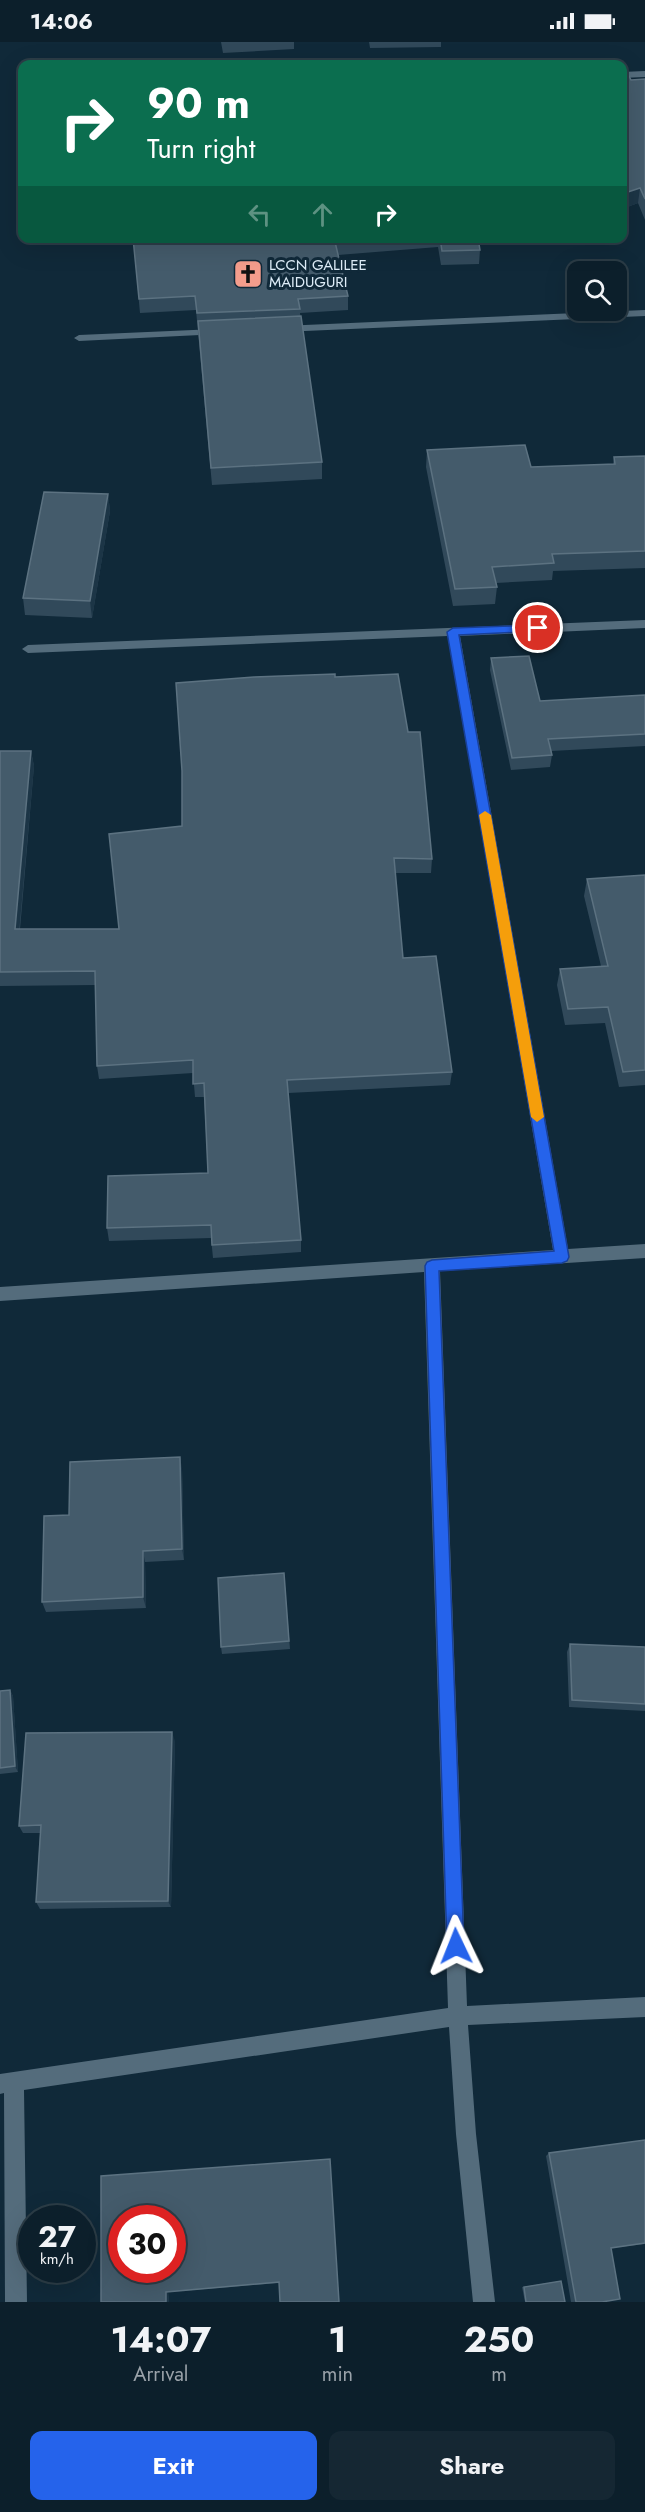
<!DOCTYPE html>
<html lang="en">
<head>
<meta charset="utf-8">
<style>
  body { margin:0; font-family:Jost,sans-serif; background:#152733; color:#f1f3f6; height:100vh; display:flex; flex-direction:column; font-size:22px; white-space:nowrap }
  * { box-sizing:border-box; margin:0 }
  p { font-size:20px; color:#9aa2a9 }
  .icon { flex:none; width:33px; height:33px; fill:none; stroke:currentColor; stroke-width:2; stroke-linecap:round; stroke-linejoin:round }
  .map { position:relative; height:2260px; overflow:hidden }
  .side { display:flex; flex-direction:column; background:#0c1f2b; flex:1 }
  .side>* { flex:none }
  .guide { position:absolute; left:18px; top:18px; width:609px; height:183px; border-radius:12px; box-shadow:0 6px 24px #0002,0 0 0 2px #2c3d47; background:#0b6e4f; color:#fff; overflow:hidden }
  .controls { position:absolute; left:567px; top:219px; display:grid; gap:12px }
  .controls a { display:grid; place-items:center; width:60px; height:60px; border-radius:12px; background:#0c1f2b; box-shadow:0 6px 24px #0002,0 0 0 2px #2c3d47; font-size:30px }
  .speed { position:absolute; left:18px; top:2163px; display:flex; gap:12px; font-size:30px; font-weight:700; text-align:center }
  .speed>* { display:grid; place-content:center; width:78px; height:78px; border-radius:50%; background:#0c1f2b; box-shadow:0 6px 24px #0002,0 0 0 2px #2c3d47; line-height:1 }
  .speed small { font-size:15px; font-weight:400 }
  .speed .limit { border:9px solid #d22; background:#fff; color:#111 }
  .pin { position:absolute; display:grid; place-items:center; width:51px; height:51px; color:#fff; margin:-26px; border:3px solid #fff; border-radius:50%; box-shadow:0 2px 6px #0007 }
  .me { position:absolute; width:66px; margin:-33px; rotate:358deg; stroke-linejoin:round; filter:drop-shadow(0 0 4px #0008) }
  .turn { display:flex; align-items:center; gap:21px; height:126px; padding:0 30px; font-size:27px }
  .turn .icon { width:78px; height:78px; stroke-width:2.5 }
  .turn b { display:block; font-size:42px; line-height:51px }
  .lanes { display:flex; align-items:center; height:57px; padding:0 30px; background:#0003; justify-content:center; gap:30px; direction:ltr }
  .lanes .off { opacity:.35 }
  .eta { display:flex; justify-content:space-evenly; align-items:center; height:102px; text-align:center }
  .eta b { font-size:36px; font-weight:700; line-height:42px }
  .primary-button { display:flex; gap:12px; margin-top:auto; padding:12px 30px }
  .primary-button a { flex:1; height:69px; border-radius:12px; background:#2563eb; color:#fff; font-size:24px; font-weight:700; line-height:69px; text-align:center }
  .primary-button a+a { background:#152733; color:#f1f3f6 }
  .status { display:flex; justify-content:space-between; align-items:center; height:42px; padding:0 30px; background:#0c1f2b; direction:ltr }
  .status svg { height:16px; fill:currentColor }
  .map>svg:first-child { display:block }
</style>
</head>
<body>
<div class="status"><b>14:06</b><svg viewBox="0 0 49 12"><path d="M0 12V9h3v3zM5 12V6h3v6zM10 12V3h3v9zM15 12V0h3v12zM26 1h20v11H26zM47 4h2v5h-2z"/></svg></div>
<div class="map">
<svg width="645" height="2260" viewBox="0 0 645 2260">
  <rect width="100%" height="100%" fill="#102939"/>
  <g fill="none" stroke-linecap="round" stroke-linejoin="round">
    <!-- street -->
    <path fill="#546c7c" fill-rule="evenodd" d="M 645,29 L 645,35 L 622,36 L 622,30 Z
      M 645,268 L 645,274 L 282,290 L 277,287 L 282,284 Z
      M 216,287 L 221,290 L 220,292 L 79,299 L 74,296 L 79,293 Z
      M 645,578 L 645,586 L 460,594 L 568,1207 L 645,1202 L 645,1216 L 440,1229 L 467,1964 L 645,1955 L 645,1975 L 468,1983 L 476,2092 L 495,2260 L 473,2260 L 456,2092 L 449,1985 L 24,2048 L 27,2260 L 5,2260 L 4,2051 L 0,2052 L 0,2032 L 448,1966 L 424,1230 L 0,1259 L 0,1245 L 553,1208 L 448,594 L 28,611 L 22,607 L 28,603 Z"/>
  </g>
  <!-- wall -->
  <path fill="#31495a" d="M 221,0 L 294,0 L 294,7 L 223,11 Z
    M 369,0 L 441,0 L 441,5 L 370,6 Z
    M 622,34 L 631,38 L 645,37 L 645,178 L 638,161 L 622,167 Z
    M 133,196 L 478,196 L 480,208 L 479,222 L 441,223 L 438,205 L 338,213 L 348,254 L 348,268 L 300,271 L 322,420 L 322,437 L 212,443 L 196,268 L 140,271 Z
    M 427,408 L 531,425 L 613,422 L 614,415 L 645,414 L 645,526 L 553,529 L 552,538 L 496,541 L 497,545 L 495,562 L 453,564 L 426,425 Z
    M 108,452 L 110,469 L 92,576 L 25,573 L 23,556 Z
    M 491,616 L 540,659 L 645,653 L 645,704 L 551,709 L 552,713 L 550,725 L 511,728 L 490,628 Z
    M 335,635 L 408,690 L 432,817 L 431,831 L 395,831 L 403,916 L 452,1030 L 450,1043 L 288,1051 L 301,1198 L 301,1210 L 213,1216 L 211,1196 L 109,1199 L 107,1186 L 208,1131 L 204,1055 L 195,1055 L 193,1031 L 99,1037 L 97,1024 L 96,943 L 0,944 L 0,709 L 31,709 L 34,724 L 20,887 L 119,887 L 182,784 Z
    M 645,833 L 645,1043 L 619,1045 L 605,981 L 565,983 L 557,943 L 560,927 L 601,924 L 584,854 L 587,837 Z
    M 182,1426 L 184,1518 L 145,1520 L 146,1566 L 46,1570 L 42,1560 L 69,1473 Z
    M 284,1531 L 290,1607 L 222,1612 L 221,1605 Z
    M 570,1602 L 645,1605 L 645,1669 L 569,1665 L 567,1610 Z
    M 10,1648 L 13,1654 L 18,1730 L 0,1732 L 0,1649 Z
    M 175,1699 L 171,1865 L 40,1867 L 36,1860 L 40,1791 L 23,1791 L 19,1784 Z
    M 645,2098 L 645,2202 L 611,2206 L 602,2260 L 571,2260 L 546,2114 L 549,2111 Z
    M 101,2134 L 339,2260 L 279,2241 L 168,2250 L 169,2260 L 101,2260 Z
    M 561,2239 L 565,2260 L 525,2260 L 522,2245 Z"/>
  <!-- shaded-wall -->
  <path fill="#1c3546" d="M 640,146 L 638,161 L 622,167 L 622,152 Z
    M 108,452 L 110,469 L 92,576 L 90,559 Z
    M 31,709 L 34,724 L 18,902 L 15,887 Z
    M 180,1415 L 182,1426 L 184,1518 L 182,1507 Z
    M 143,1509 L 145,1520 L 146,1566 L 143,1555 Z
    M 10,1648 L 13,1654 L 18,1730 L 15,1724 Z
    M 172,1690 L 175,1699 L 171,1865 L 168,1859 Z
    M 166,2250 L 168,2250 L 169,2260 L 166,2260 Z"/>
  <!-- building -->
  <path fill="#445b6b" stroke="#5c7281" stroke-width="1.5" fill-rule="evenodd" d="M 622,34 L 629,34 L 631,38 L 645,37 L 645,157 L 640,146 L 622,152 Z
    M 133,196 L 371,196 L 335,200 L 348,254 L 298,257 L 300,267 L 197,271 L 195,254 L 139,257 Z
    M 440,196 L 478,196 L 480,208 L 442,209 Z
    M 301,274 L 322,420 L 211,426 L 198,279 Z
    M 525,403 L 531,425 L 615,422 L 614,415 L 645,414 L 645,509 L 552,512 L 554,521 L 492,525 L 497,545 L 455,547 L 427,408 Z
    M 44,450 L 108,452 L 90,559 L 23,556 Z
    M 529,614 L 540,659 L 645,653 L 645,692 L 548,697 L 552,713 L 512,716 L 491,616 Z
    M 335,632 L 335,635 L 398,632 L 408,690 L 420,690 L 432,817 L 394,816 L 403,916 L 436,914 L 452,1030 L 287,1038 L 301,1198 L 212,1203 L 211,1183 L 107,1186 L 108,1134 L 208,1131 L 204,1041 L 193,1042 L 193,1018 L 97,1024 L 95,929 L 0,930 L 0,709 L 31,709 L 15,887 L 119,887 L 109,792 L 182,784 L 182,729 L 176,641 L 254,635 Z
    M 645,833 L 645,1028 L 623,1030 L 608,965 L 568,967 L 560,927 L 608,924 L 587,837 Z
    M 180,1415 L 182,1507 L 143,1509 L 143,1555 L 42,1560 L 44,1474 L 69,1473 L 70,1420 Z
    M 284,1531 L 289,1599 L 221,1605 L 218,1536 Z
    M 570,1602 L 645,1605 L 645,1662 L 572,1658 Z
    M 10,1648 L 15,1724 L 0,1726 L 0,1649 Z
    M 172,1690 L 168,1859 L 36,1860 L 41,1783 L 19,1784 L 26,1691 Z
    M 645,2098 L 645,2201 L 611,2206 L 620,2257 L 602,2260 L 576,2260 L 549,2111 Z
    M 330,2117 L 339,2260 L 280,2260 L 279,2240 L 166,2250 L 166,2260 L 101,2260 L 101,2134 ZM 122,2176 L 172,2176 L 172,2228 L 122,2228 Z
    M 561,2239 L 565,2260 L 526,2260 L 524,2245 Z"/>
  <!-- route -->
  <path fill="#2563eb" stroke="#184099" stroke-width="1.5" d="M 538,583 L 542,584 L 542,589 L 459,593 L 569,1215 L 567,1219 L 562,1221 L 439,1229 L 464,1904 L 462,1910 L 456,1913 L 450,1910 L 447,1904 L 425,1224 L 427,1220 L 432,1218 L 554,1209 L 447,590 L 453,586 Z"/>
  <!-- slow -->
  <path fill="#f59e0b" d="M 485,769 L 491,773 L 544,1075 L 537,1080 L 531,1075 L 479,773 Z"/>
  <!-- icons -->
  <defs>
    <g id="church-square" transform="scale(1.5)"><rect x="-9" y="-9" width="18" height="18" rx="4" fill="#f49d8c" stroke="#102939"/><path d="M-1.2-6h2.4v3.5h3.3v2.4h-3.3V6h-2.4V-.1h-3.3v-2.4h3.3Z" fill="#111"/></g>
  </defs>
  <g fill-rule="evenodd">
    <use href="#church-square" x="248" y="232"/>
  </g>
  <g text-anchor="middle" stroke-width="6" stroke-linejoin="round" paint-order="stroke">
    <!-- far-poi labels -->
    <g font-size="15" fill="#deedf8" stroke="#102939" text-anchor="start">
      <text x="269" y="228">LCCN GALILEE<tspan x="269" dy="17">MAIDUGURI</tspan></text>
    </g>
  </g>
</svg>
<div class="controls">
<a><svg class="icon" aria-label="search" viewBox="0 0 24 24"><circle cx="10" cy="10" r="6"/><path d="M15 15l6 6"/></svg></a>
</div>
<div class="speed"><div>27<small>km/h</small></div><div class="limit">30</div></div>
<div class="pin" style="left:538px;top:586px;background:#d93025"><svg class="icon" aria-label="arrive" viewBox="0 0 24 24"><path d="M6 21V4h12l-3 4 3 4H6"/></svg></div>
<svg class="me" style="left:456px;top:1904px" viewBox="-20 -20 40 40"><path d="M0-17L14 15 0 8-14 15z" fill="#2563eb" stroke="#fff" stroke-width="4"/></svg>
<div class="guide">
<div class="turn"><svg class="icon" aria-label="right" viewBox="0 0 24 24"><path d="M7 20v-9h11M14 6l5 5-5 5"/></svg><div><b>90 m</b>Turn right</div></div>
<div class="lanes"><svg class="icon off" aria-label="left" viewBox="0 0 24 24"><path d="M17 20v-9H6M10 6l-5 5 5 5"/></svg><svg class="icon off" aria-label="ahead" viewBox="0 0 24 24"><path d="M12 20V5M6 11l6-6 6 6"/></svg><svg class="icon" aria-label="right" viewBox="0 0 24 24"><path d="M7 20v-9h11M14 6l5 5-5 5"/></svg></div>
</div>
</div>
<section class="side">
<div class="eta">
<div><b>14:07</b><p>Arrival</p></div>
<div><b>1</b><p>min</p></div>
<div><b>250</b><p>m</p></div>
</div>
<div class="primary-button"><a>Exit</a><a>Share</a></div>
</section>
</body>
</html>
